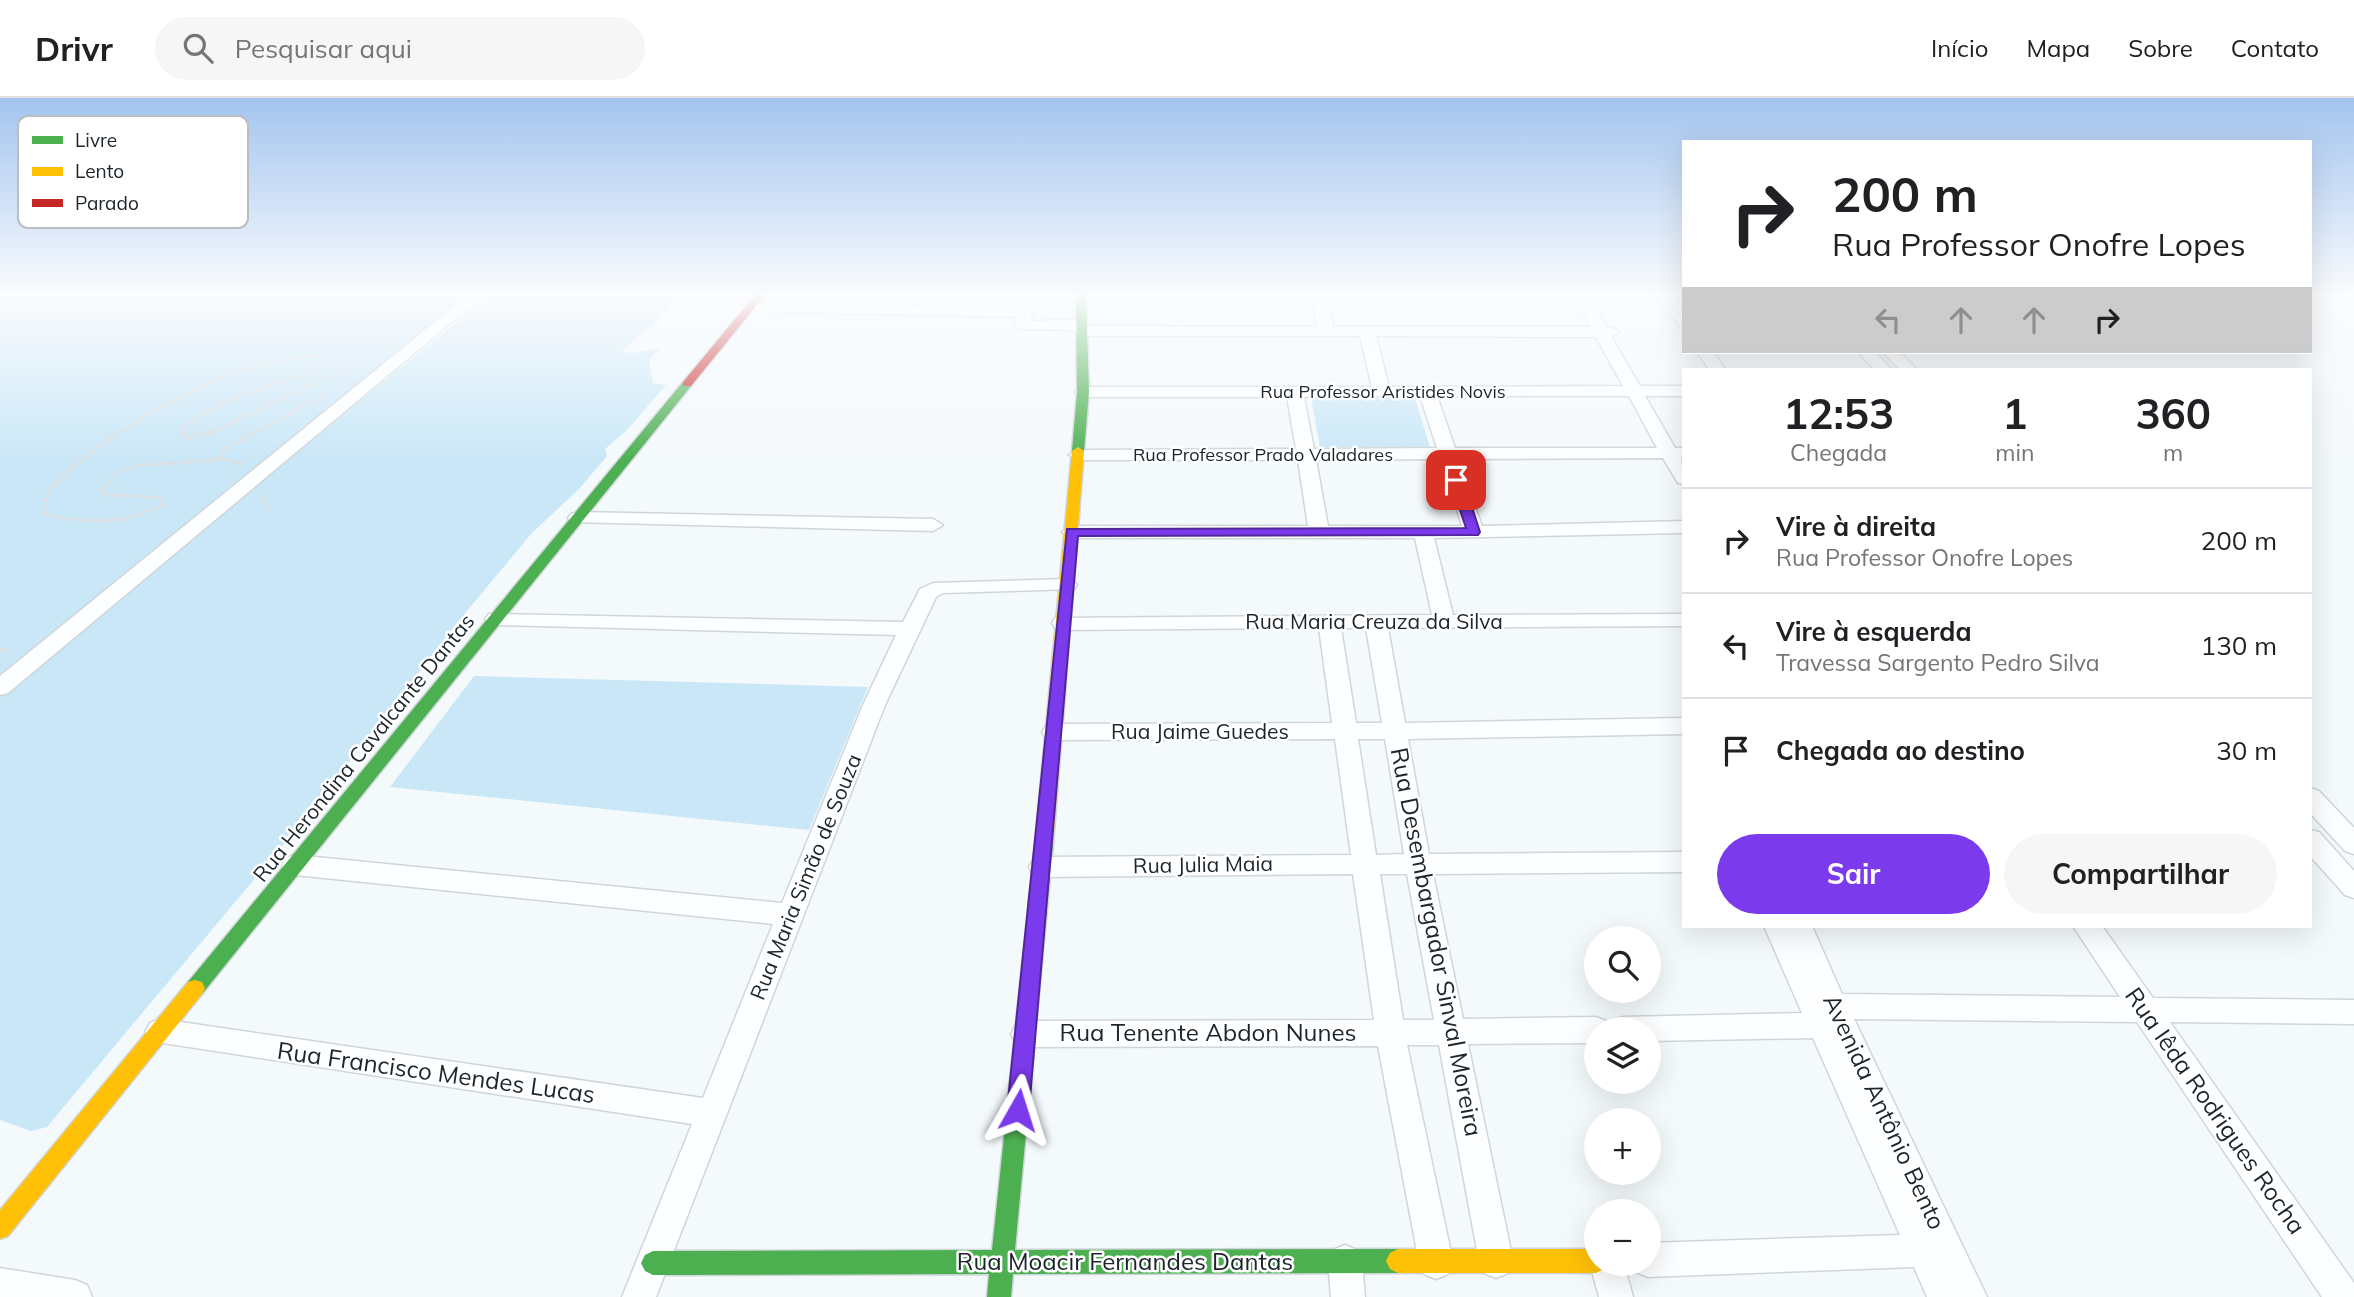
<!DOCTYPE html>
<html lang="pt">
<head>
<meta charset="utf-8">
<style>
  body { margin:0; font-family:Mulish,sans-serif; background:#f6f6f6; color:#202124; height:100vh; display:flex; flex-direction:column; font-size:26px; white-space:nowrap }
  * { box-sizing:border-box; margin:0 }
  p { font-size:23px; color:#757577 }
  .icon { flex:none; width:38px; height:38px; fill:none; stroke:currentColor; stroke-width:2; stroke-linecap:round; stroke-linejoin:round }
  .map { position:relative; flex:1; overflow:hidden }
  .drawer { position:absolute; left:1682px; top:270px; width:630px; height:560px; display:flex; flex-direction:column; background:#fff; border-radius:0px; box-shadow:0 7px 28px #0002 }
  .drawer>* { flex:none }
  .banner { position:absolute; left:1682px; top:42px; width:630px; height:214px; border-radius:0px; box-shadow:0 7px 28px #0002; background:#fff; color:#202124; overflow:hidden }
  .tools { position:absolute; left:1584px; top:828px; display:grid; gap:14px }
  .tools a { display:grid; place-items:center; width:77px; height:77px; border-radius:50%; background:#fff; box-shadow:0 7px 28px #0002; font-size:35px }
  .pin { position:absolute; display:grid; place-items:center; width:60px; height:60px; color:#fff; margin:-30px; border-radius:14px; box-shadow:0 4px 10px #0006 }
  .me { position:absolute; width:77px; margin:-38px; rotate:6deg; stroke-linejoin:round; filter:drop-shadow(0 0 5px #0008) }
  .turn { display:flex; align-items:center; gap:24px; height:147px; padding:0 35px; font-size:32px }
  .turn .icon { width:91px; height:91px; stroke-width:2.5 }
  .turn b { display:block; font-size:49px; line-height:60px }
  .lanes { display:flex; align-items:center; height:66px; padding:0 35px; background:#0003; justify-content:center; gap:35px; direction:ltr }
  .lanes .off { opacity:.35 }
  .eta { display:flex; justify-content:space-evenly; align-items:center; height:119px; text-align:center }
  .eta b { font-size:42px; font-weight:700; line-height:49px }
  .action { display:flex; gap:14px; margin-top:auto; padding:14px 35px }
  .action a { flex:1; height:80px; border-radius:42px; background:#7c3aed; color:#fff; font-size:28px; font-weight:700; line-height:80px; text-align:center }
  .action a+a { background:#f6f6f6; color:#202124 }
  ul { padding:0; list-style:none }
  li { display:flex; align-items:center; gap:21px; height:105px; padding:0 35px; border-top:2px solid #e0e0e0 }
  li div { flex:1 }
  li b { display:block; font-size:26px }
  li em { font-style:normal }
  header { display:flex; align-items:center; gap:42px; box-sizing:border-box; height:98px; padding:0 35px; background:#fff; border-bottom:2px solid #e0e0e0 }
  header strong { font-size:33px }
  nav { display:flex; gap:38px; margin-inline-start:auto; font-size:24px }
  .search { width:490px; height:63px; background:#f6f6f6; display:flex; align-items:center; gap:18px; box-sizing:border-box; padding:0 24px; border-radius:38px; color:#757577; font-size:26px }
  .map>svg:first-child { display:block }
</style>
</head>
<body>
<header>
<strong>Drivr</strong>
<div class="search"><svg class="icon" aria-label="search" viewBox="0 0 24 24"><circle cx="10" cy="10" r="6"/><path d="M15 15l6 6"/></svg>Pesquisar aqui</div>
<nav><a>Início</a><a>Mapa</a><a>Sobre</a><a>Contato</a></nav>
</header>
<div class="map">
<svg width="2354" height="1199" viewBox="0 0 2354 1199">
  <rect width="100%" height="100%" fill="#f4f9fc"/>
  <!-- green -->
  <path fill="#cae7f8" d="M 0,197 L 475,197 L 0,581 Z
    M 490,197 L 676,197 L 660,219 L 621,254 L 633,255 L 660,250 L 649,262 L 653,285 L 666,287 L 627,332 L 605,351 L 607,358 L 579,391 L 531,436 L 452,531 L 312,712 L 47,1029 L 31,1033 L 0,1022 L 0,596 L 95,517 L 144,482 L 176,446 L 366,298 Z
    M 1311,300 L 1415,300 L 1430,349 L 1320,349 Z
    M 474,578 L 868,589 L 809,732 L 390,689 Z"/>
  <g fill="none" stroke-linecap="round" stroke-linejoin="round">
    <!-- street casing -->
    <g stroke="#cfd6da" stroke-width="3">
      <path id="street" d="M 468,197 L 484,197 L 8,595 L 0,597 L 0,578 Z
        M 1023,197 L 1037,197 L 1030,223 L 1079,222 L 1084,224 L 1086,228 L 1317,229 L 1312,197 L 1326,197 L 1333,229 L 1591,229 L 1573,197 L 1587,197 L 1606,229 L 1616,231 L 1619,234 L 1611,239 L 1640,288 L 1684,288 L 1684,298 L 1645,298 L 1675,350 L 1684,350 L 1681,360 L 1684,386 L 1678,385 L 1663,360 L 1458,361 L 1482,428 L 1684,423 L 1684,435 L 1434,440 L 1453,517 L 1684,516 L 1684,528 L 1388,530 L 1405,625 L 1684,620 L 1684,636 L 1408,641 L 1429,756 L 1684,754 L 1684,774 L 1433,776 L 1463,921 L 1596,919 L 1606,923 L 1609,929 L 1613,922 L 1623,919 L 1802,915 L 1764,828 L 1812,828 L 1842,896 L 2120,899 L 2073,828 L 2102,828 L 2153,900 L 2354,902 L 2354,926 L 2170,924 L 2354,1185 L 2354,1199 L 2322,1199 L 2137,924 L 1854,921 L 1987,1199 L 1927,1199 L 1914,1169 L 1648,1179 L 1636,1174 L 1632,1166 L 1648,1166 L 1648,1145 L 1900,1137 L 1813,940 L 1648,943 L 1648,931 L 1596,931 L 1596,945 L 1468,946 L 1513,1163 L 1508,1175 L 1496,1180 L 1484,1175 L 1479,1163 L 1439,947 L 1407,947 L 1453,1164 L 1448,1176 L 1436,1181 L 1424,1176 L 1419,1164 L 1378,948 L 1026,949 L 1016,945 L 1011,936 L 1016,927 L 1026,923 L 1374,922 L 1353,776 L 1042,779 L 1033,776 L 1029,769 L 1033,762 L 1042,759 L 1351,757 L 1335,641 L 1054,642 L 1046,640 L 1042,634 L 1046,628 L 1054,626 L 1332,625 L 1319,530 L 1063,532 L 1055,530 L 1052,525 L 1055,520 L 1432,517 L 1415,440 L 1072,440 L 1062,434 L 1072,428 L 1308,428 L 1298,362 L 1078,362 L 1069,357 L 1078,352 L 1296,351 L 1287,299 L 1083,299 L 1075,294 L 1083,289 L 1372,289 L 1360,238 L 1082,238 L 1077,236 L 1075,232 L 1019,231 L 1014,226 L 1016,219 L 749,213 L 742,209 L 749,205 L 1019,210 ZM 1376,238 L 1596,239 L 1623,288 L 1389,289 ZM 1384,298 L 1420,298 L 1437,350 L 1314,351 L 1304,299 ZM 1437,298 L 1629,298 L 1657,350 L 1455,350 ZM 1441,361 L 1462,428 L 1328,428 L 1316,362 ZM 1341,530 L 1366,530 L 1382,625 L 1356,625 ZM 1358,641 L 1385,641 L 1404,756 L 1376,757 ZM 1380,776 L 1407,776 L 1434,922 L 1403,922 Z
        M 1657,197 L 1671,197 L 1684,213 L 1684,228 L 1679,227 Z
        M 1697,254 L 1713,254 L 1725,271 L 1709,271 Z
        M 1858,254 L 1875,254 L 1891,271 L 1874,271 Z
        M 1883,254 L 1900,254 L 1916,271 L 1899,271 Z
        M 578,414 L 933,421 L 943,427 L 933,433 L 571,424 L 568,420 L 571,416 Z
        M 1067,481 L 1074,483 L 1077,487 L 1074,491 L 943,495 L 936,499 L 885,607 L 656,1199 L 622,1199 L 692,1026 L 150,943 L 145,934 L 150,925 L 160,921 L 703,1000 L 773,826 L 295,777 L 286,774 L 282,767 L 286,760 L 295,757 L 782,805 L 863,607 L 896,537 L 496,527 L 489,526 L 485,521 L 489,516 L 903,524 L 920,491 L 933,485 Z
        M 2310,690 L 2319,693 L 2354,730 L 2354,756 L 2345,753 L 2310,715 Z
        M 2310,732 L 2319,734 L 2354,773 L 2354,800 L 2345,797 L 2310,758 Z
        M 1345,1147 L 1357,1152 L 1362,1164 L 1365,1199 L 1331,1199 L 1328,1164 L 1333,1152 Z
        M 1595,1154 L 1596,1166 L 1624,1166 L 1633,1199 L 1599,1199 L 1590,1166 Z
        M 0,1170 L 75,1182 L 87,1187 L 92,1199 L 0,1199 Z"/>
    </g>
    <!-- fast casing -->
    <g stroke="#cfd6da" stroke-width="3">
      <path id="fast" d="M 1076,197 L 1086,197 L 1089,294 L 1084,353 L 1078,357 L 1072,353 L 1077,294 Z
        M 687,283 L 691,284 L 691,288 L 202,896 L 195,898 L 188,896 L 185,890 L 188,884 L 683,284 Z
        M 1044,739 L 1050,741 L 1053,746 L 1015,1152 L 1398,1151 L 1406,1155 L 1410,1163 L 1406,1171 L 1398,1175 L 1013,1176 L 1011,1199 L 987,1199 L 989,1176 L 653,1177 L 645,1173 L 641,1165 L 645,1157 L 653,1153 L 992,1152 L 1035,746 L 1038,741 Z"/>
    </g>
    <!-- slow casing -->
    <g stroke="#cfd6da" stroke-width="3">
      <path id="slow" d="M 1078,349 L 1084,353 L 1053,746 L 1050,751 L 1038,751 L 1035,746 L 1072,353 Z
        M 195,882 L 202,884 L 205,890 L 202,896 L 8,1138 L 0,1141 L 0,1112 L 188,884 Z
        M 1398,1151 L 1596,1151 L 1596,1166 L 1607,1166 L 1604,1171 L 1596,1175 L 1398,1175 L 1390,1171 L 1386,1163 L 1390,1155 Z"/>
    </g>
    <!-- jam casing -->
    <g stroke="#cfd6da" stroke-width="3">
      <path id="jam" d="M 755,197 L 765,197 L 691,288 L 683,288 L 683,284 Z"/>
    </g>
    <!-- path -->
    <path stroke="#dddfe0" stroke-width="3.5" stroke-dasharray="5 2.5" stroke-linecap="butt" d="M 222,361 L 219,357 L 231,348 L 323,297
      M 243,366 L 222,361 L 136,368 L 119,373 L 102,391 L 103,396 L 160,400 L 163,406 C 127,427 85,426 45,416 C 45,411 44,405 46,400 C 63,361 193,288 235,274 C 262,264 289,259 318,258 L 324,263 C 312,274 295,278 280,284 C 245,297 211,307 182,332 L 185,340 L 212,334 L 347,270 L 360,270
      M 262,397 L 270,412
      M 0,552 L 10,553"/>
    <!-- street -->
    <use href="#street" fill="#fdfeff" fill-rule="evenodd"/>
    <!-- fast -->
    <use href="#fast" fill="#4caf50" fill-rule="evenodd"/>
    <!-- slow -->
    <use href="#slow" fill="#ffc107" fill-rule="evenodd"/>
    <!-- jam -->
    <use href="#jam" fill="#c62828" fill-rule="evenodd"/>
  </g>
  <!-- sky -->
  <linearGradient id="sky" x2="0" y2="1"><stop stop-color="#a3c4ef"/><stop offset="0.54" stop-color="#fafcfe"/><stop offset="1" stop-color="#fafcfe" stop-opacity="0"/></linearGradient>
  <rect width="2354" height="364" fill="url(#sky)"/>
  <!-- route -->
  <path fill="#7c3aed" stroke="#51269a" stroke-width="2" d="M 1456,378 L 1463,382 L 1480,434 L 1478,437 L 1078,438 L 1029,1012 L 1026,1019 L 1018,1022 L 1010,1019 L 1007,1012 L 1067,431 L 1466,430 L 1450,382 Z"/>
  <g text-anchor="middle" stroke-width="5" stroke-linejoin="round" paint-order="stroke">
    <!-- far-street labels -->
    <g font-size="18" fill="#1d252a" stroke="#fff">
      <text x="1383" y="300">Rua Professor Aristides Novis</text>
      <text x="1263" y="363">Rua Professor Prado Valadares</text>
    </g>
    <!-- street labels -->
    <g font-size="21" fill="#1d252a" stroke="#fff">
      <text x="1374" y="531">Rua Maria Creuza da Silva</text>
      <text x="1200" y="641">Rua Jaime Guedes</text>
      <text transform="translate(364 650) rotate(-51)" y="7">Rua Herondina Cavalcante Dantas</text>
      <text transform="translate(1203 767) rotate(-1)" y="7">Rua Julia Maia</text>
      <text transform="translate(806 779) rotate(-68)" y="7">Rua Maria Simão de Souza</text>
    </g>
    <!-- near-street labels -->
    <g font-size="24" fill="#1d252a" stroke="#fff">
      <text transform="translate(1436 844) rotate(79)" y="8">Rua Desembargador Sinval Moreira</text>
      <text x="1208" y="943">Rua Tenente Abdon Nunes</text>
      <text transform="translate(436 975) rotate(8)" y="8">Rua Francisco Mendes Lucas</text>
      <text transform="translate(2215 1013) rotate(55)" y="8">Rua Iêda Rodrigues Rocha</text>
      <text transform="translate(1884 1014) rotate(65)" y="8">Avenida Antônio Bento</text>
      <text x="1125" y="1172">Rua Moacir Fernandes Dantas</text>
    </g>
  </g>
  <!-- legend -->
  <rect x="18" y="18" width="230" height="112" rx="10" fill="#fff" stroke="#bbbebf" stroke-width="2"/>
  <rect x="32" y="38" width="31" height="8" fill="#4caf50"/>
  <rect x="32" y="69" width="31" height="9" fill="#ffc107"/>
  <rect x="32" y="101" width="31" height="8" fill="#c62828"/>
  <g font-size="19" fill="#1d252a">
    <text x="75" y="49">Livre</text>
    <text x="75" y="80">Lento</text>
    <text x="75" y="112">Parado</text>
  </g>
</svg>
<div class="tools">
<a><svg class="icon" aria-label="search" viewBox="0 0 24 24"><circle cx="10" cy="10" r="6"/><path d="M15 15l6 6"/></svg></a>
<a><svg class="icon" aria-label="layers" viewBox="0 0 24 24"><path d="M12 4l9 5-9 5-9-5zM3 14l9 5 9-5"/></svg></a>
<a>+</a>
<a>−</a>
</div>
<div class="pin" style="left:1456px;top:382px;background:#d93025"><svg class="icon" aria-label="arrive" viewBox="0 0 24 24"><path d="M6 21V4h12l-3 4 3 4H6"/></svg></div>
<svg class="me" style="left:1018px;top:1012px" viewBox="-20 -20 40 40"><path d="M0-17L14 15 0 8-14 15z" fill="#7c3aed" stroke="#fff" stroke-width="4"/></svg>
<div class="banner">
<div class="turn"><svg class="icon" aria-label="right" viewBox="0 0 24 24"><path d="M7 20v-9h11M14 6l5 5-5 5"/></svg><div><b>200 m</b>Rua Professor Onofre Lopes</div></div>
<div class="lanes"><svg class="icon off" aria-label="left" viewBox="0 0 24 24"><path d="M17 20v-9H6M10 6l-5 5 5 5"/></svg><svg class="icon off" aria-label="ahead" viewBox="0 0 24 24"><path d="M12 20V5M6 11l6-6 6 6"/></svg><svg class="icon off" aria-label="ahead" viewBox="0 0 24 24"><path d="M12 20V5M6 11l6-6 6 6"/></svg><svg class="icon" aria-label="right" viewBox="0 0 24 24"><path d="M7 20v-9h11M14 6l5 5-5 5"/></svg></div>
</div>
<section class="drawer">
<div class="eta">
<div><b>12:53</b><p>Chegada</p></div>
<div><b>1</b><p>min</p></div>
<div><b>360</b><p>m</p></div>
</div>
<ul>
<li><svg class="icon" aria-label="right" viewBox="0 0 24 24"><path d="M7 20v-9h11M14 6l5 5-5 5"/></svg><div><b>Vire à direita</b><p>Rua Professor Onofre Lopes</p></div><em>200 m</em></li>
<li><svg class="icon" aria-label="left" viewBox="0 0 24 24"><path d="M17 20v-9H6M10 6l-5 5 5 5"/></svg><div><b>Vire à esquerda</b><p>Travessa Sargento Pedro Silva</p></div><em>130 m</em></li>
<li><svg class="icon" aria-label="arrive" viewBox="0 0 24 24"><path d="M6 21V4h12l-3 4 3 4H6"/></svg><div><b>Chegada ao destino</b></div><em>30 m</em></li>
</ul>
<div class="action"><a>Sair</a><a>Compartilhar</a></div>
</section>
</div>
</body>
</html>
